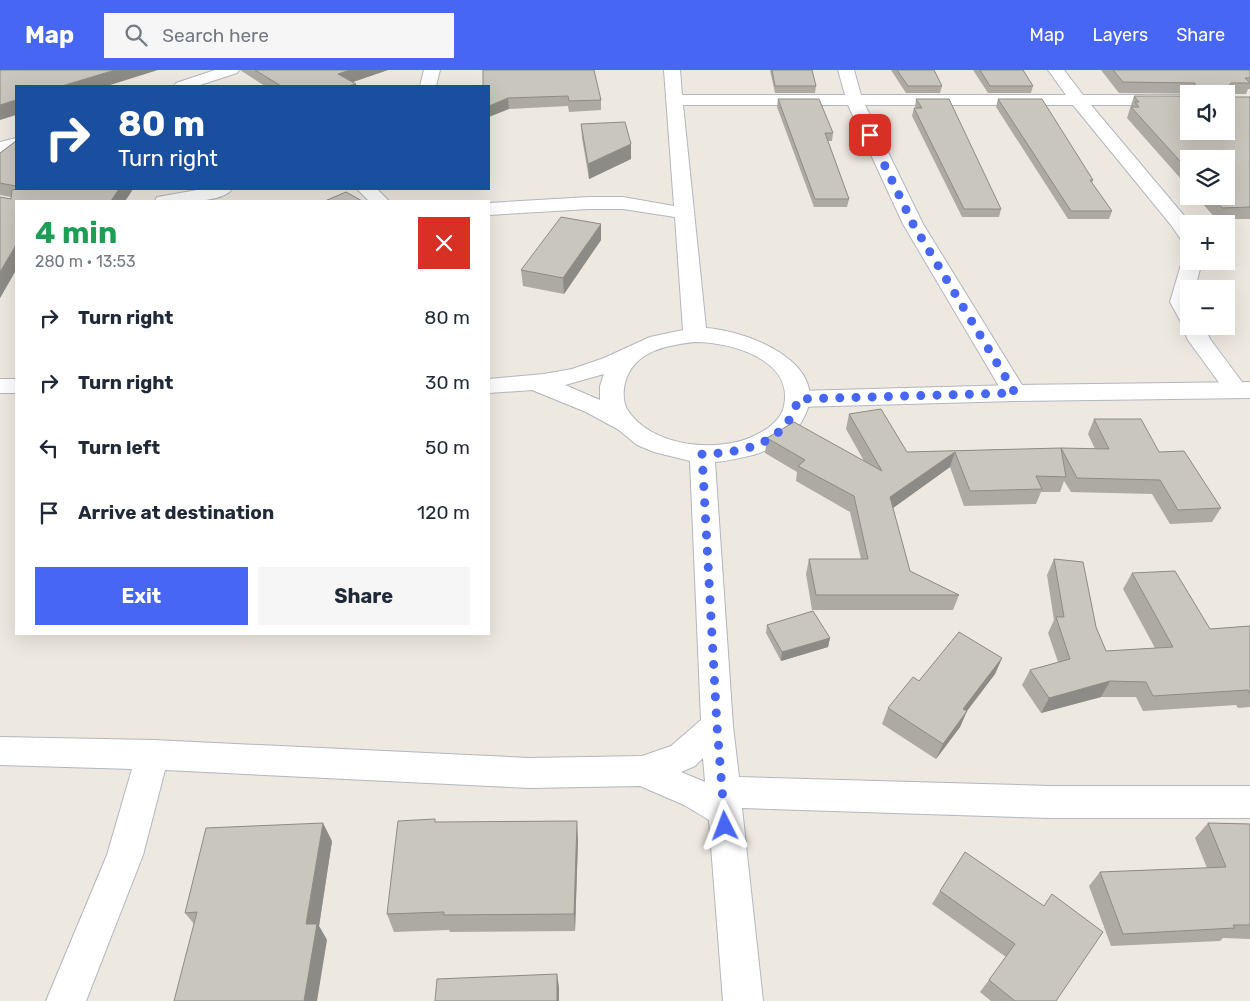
<!DOCTYPE html>
<html lang="en">
<head>
<meta charset="utf-8">
<style>
  body { margin:0; font-family:Rubik,sans-serif; background:#f6f6f7; color:#1f2937; height:100vh; display:flex; flex-direction:column; font-size:19px; white-space:nowrap }
  * { box-sizing:border-box; margin:0 }
  p { font-size:16px; color:#747a83 }
  .icon { flex:none; width:28px; height:28px; fill:none; stroke:currentColor; stroke-width:2; stroke-linecap:round; stroke-linejoin:round }
  .map { position:relative; flex:1; overflow:hidden }
  .panel { position:absolute; left:15px; top:130px; width:475px; height:435px; display:flex; flex-direction:column; background:#fff; border-radius:0px; box-shadow:0 5px 20px #0002 }
  .panel>* { flex:none }
  .guide { position:absolute; left:15px; top:15px; width:475px; height:105px; border-radius:0px; box-shadow:0 5px 20px #0002; background:#1a4fa0; color:#fff; overflow:hidden }
  .tools { position:absolute; left:1180px; top:15px; display:grid; gap:10px }
  .tools a { display:grid; place-items:center; width:55px; height:55px; border-radius:0px; background:#fff; box-shadow:0 5px 20px #0002; font-size:25px }
  .pin { position:absolute; display:grid; place-items:center; width:42px; height:42px; color:#fff; margin:-21px; border-radius:10px; box-shadow:0 2px 8px #0006 }
  .me { position:absolute; width:55px; margin:-28px; rotate:357deg; stroke-linejoin:round; filter:drop-shadow(0 0 4px #0008) }
  .turn { display:flex; align-items:center; gap:18px; height:105px; padding:0 20px; font-size:22px }
  .turn .icon { width:65px; height:65px; stroke-width:2.5 }
  .turn b { display:block; font-size:35px; line-height:42px }
  .round { display:grid; place-items:center; flex:none; width:52px; height:52px; border-radius:0px; background:#f6f6f7 }
  .headline { display:flex; align-items:center; justify-content:space-between; height:85px; padding:0 20px }
  h1 { font-size:30px; font-weight:700; line-height:38px; color:#1e9e55 }
  .cta { display:flex; gap:10px; margin-top:auto; padding:10px 20px }
  .cta a { flex:1; height:58px; border-radius:0px; background:#4766f3; color:#fff; font-size:20px; font-weight:700; line-height:58px; text-align:center }
  .cta a+a { background:#f6f6f7; color:#1f2937 }
  ul { padding:0; list-style:none }
  li { display:flex; align-items:center; gap:15px; height:65px; padding:0 20px }
  li div { flex:1 }
  li b { display:block; font-size:19px }
  li em { font-style:normal }
  header { display:flex; align-items:center; gap:30px; box-sizing:border-box; height:70px; padding:0 25px; background:#4766f3; color:#fff }
  header strong { font-size:24px }
  nav { display:flex; gap:28px; margin-inline-start:auto; font-size:18px }
  .search { width:350px; height:45px; background:#f6f6f7; display:flex; align-items:center; gap:12px; box-sizing:border-box; padding:0 18px; border-radius:0px; color:#747a83; font-size:19px }
  .map>svg:first-child { display:block }
</style>
</head>
<body>
<header>
<strong>Map</strong>
<div class="search"><svg class="icon" aria-label="search" viewBox="0 0 24 24"><circle cx="10" cy="10" r="6"/><path d="M15 15l6 6"/></svg>Search here</div>
<nav><a>Map</a><a>Layers</a><a>Share</a></nav>
</header>
<div class="map">
<svg width="1250" height="931" viewBox="0 0 1250 931">
  <rect width="100%" height="100%" fill="#ede8e0"/>
  <g fill="none" stroke-linecap="round" stroke-linejoin="round">
    <!-- street casing -->
    <g stroke="#b3b6bf" stroke-width="2">
      <path id="street" d="M 215,0 L 239,0 L 237,3 L 197,16 L 174,16 L 176,13 Z
        M 424,0 L 440,0 L 436,16 L 420,16 Z
        M 664,0 L 680,0 L 682,25 L 845,25 L 838,0 L 854,0 L 861,25 L 1066,25 L 1048,0 L 1064,0 L 1083,25 L 1189,25 L 1189,35 L 1091,35 L 1186,148 L 1190,154 L 1189,173 L 1182,171 L 1171,155 L 1073,35 L 865,35 L 923,154 L 1027,323 L 1023,328 L 1015,331 L 1007,328 L 1003,323 L 903,154 L 848,35 L 683,35 L 706,258 C 748,261 836,294 802,351 C 791,370 773,379 753,385 C 740,388 728,391 715,392 L 733,656 L 739,707 L 1050,716 L 1250,716 L 1250,748 L 1050,748 L 742,738 L 763,931 L 723,931 L 709,750 L 684,735 L 640,716 L 529,718 L 165,700 L 143,785 L 86,931 L 46,931 L 107,785 L 132,699 L 0,695 L 0,667 L 153,670 L 529,688 L 642,686 L 671,676 L 701,650 L 690,391 L 654,382 L 637,375 L 619,360 L 586,342 L 532,320 L 489,323 L 489,309 L 544,304 L 572,299 L 604,288 L 650,267 L 683,260 L 675,147 L 623,139 L 589,139 L 489,145 L 489,133 L 589,127 L 623,127 L 674,136 ZM 695,272 C 730,272 794,289 784,336 C 781,350 768,359 756,365 C 719,384 650,377 627,339 C 623,332 623,321 625,313 C 633,281 667,275 695,272 ZM 604,304 L 600,316 L 600,330 L 565,315 ZM 703,688 L 705,712 L 681,702 L 695,696 Z
        M 16,68 L 16,79 L 0,83 L 0,72 Z
        M 203,119 L 232,119 C 222,134 172,132 155,131 L 157,127 Z
        M 357,119 L 377,119 L 389,131 L 369,131 Z
        M 1189,186 L 1189,191 L 1202,191 L 1195,219 L 1189,219 L 1189,256 L 1204,256 L 1210,269 L 1248,320 L 1244,325 L 1236,328 L 1228,325 L 1188,270 L 1182,256 L 1184,252 L 1181,252 L 1170,232 L 1182,191 L 1185,187 Z
        M 0,309 L 16,309 L 16,323 L 0,323 Z"/>
    </g>
    <!-- secondary casing -->
    <g stroke="#b3b6bf" stroke-width="2">
      <path id="secondary" d="M 1250,312 L 1250,328 L 1015,331 L 798,337 L 790,334 L 786,329 L 790,324 L 798,321 L 1015,315 Z"/>
    </g>
    <!-- street -->
    <use href="#street" fill="#fff" fill-rule="evenodd"/>
    <!-- secondary -->
    <use href="#secondary" fill="#fff" fill-rule="evenodd"/>
  </g>
  <!-- wall -->
  <path fill="#adaaa3" d="M 240,0 L 388,0 L 353,12 L 356,14 L 356,16 L 265,16 Z
    M 770,0 L 812,0 L 816,16 L 815,23 L 775,23 Z
    M 891,0 L 934,0 L 942,16 L 940,23 L 906,23 Z
    M 973,0 L 1023,0 L 1033,16 L 1031,23 L 988,23 Z
    M 1101,0 L 1250,0 L 1250,19 L 1248,19 L 1246,24 L 1229,24 L 1231,27 L 1250,27 L 1250,149 L 1216,149 L 1196,126 L 1226,126 L 1189,89 L 1189,118 L 1127,48 L 1134,26 L 1189,26 L 1226,24 L 1119,23 Z
    M 489,16 L 601,30 L 601,40 L 569,42 L 568,36 L 509,39 Z
    M 778,29 L 833,63 L 832,71 L 828,71 L 849,129 L 847,137 L 814,137 L 777,37 Z
    M 916,29 L 1001,139 L 999,147 L 962,147 L 912,46 L 914,38 L 916,38 L 915,37 Z
    M 998,29 L 1093,110 L 1092,113 L 1112,141 L 1109,149 L 1068,149 L 996,37 Z
    M 581,54 L 631,89 L 589,109 L 582,68 Z
    M 16,71 L 16,119 L 133,119 L 125,131 L 16,131 L 16,200 L 0,228 L 0,127 L 11,129 L 11,127 L 0,125 L 0,83 Z
    M 601,170 L 564,224 L 523,216 L 521,200 Z
    M 849,344 L 907,382 L 1061,378 L 1095,379 L 1088,364 L 1094,349 L 1159,382 L 1221,438 L 1212,452 L 1170,454 L 1152,424 L 1071,422 L 1064,411 L 1060,422 L 1041,422 L 1036,434 L 964,436 L 950,397 L 893,438 L 910,501 L 959,525 L 953,540 L 812,540 L 806,504 L 809,489 L 861,489 L 850,442 L 796,411 L 797,402 L 765,383 L 767,368 L 864,391 L 846,359 Z
    M 1054,489 L 1096,557 L 1106,581 L 1155,578 L 1123,519 L 1132,503 L 1210,559 L 1250,556 L 1250,637 L 1238,638 L 1236,635 L 1143,641 L 1136,627 L 1101,627 L 1041,643 L 1022,615 L 1030,600 L 1058,592 L 1048,563 L 1054,550 L 1047,505 Z
    M 767,555 L 830,568 L 828,577 L 781,591 L 766,563 Z
    M 1002,588 L 995,604 L 967,641 L 960,657 L 936,689 L 882,654 L 888,638 L 919,611 Z
    M 436,752 L 578,770 L 575,861 L 450,862 L 449,860 L 394,862 L 387,844 Z
    M 1208,753 L 1250,754 L 1250,869 L 1223,868 L 1220,871 L 1111,876 L 1089,816 L 1100,802 L 1207,798 L 1195,768 Z
    M 332,771 L 319,856 L 327,870 L 194,854 L 185,843 Z
    M 940,821 L 1044,836 L 1056,931 L 991,931 L 980,922 L 1006,887 L 932,834 Z"/>
  <!-- shaded-wall -->
  <path fill="#8d8b85" d="M 115,0 L 158,0 L 107,16 L 62,16 Z
    M 350,0 L 388,0 L 341,16 L 338,4 Z
    M 356,14 L 356,16 L 348,16 Z
    M 508,28 L 509,39 L 489,47 L 489,36 Z
    M 16,30 L 16,45 L 0,50 L 0,35 Z
    M 631,74 L 631,89 L 589,109 L 588,94 Z
    M 119,119 L 133,119 L 125,131 L 111,131 Z
    M 601,154 L 601,170 L 564,224 L 563,208 Z
    M 16,175 L 16,200 L 0,228 L 0,202 Z
    M 955,382 L 950,397 L 886,443 L 890,427 Z
    M 830,568 L 828,577 L 781,591 L 782,582 Z
    M 1002,588 L 995,604 L 957,654 L 963,639 Z
    M 1110,611 L 1101,627 L 1041,643 L 1049,628 Z
    M 967,641 L 960,657 L 936,689 L 943,674 Z
    M 577,751 L 578,770 L 575,861 L 574,844 Z
    M 323,753 L 332,771 L 319,856 L 327,870 L 317,931 L 304,931 L 306,854 Z
    M 557,904 L 559,917 L 559,931 L 557,931 Z"/>
  <!-- building -->
  <path fill="#c9c6be" stroke="#8d8b85" d="M 0,0 L 115,0 L 62,16 L 16,16 L 16,30 L 0,35 Z
    M 255,0 L 350,0 L 338,4 L 356,14 L 348,16 L 281,16 Z
    M 483,0 L 594,0 L 601,30 L 569,31 L 568,26 L 508,28 L 489,36 L 489,16 L 483,16 Z
    M 772,0 L 812,0 L 816,16 L 775,16 Z
    M 897,0 L 934,0 L 942,16 L 908,16 Z
    M 980,0 L 1023,0 L 1033,16 L 990,16 Z
    M 1113,0 L 1250,0 L 1250,8 L 1245,8 L 1250,13 L 1231,13 L 1229,15 L 1229,25 L 1231,27 L 1250,27 L 1250,137 L 1222,138 L 1211,126 L 1226,126 L 1226,89 L 1189,89 L 1189,101 L 1131,37 L 1139,37 L 1135,32 L 1139,32 L 1134,26 L 1189,26 L 1189,61 L 1226,61 L 1226,24 L 1195,24 L 1195,13 L 1123,12 Z
    M 778,29 L 819,29 L 833,63 L 825,63 L 849,129 L 815,129 Z
    M 916,29 L 949,29 L 1001,139 L 964,139 L 914,38 L 922,38 Z
    M 998,29 L 1042,29 L 1093,110 L 1090,110 L 1112,141 L 1071,141 Z
    M 625,52 L 631,74 L 588,94 L 581,54 Z
    M 16,71 L 16,116 L 0,113 L 0,83 Z
    M 18,119 L 119,119 L 111,131 L 16,131 L 16,175 L 0,202 L 0,127 L 11,129 L 12,120 Z
    M 346,122 L 362,131 L 325,131 Z
    M 561,147 L 601,154 L 563,208 L 521,200 Z
    M 881,339 L 907,382 L 1061,378 L 1066,407 L 1036,406 L 1042,419 L 970,421 L 955,382 L 890,427 L 910,501 L 959,525 L 816,525 L 809,489 L 868,489 L 854,426 L 798,396 L 805,390 L 767,368 L 794,352 L 882,401 L 849,344 Z
    M 1094,349 L 1141,349 L 1159,382 L 1184,381 L 1221,438 L 1178,440 L 1160,410 L 1077,408 L 1061,378 L 1109,379 Z
    M 1054,489 L 1083,492 L 1096,557 L 1106,581 L 1173,577 L 1132,503 L 1175,501 L 1210,559 L 1250,556 L 1250,623 L 1248,620 L 1153,626 L 1146,612 L 1110,611 L 1049,628 L 1030,600 L 1070,589 L 1056,547 L 1064,547 Z
    M 813,541 L 830,568 L 782,582 L 767,555 Z
    M 959,562 L 1002,588 L 963,639 L 967,641 L 943,674 L 888,638 L 913,607 L 919,611 Z
    M 435,749 L 435,752 L 577,751 L 574,844 L 444,845 L 444,842 L 387,844 L 398,751 Z
    M 323,753 L 306,854 L 317,854 L 304,931 L 174,931 L 197,842 L 185,843 L 206,758 Z
    M 1208,753 L 1250,754 L 1250,855 L 1233,855 L 1235,858 L 1123,864 L 1100,802 L 1226,797 Z
    M 965,782 L 1044,836 L 1052,824 L 1103,862 L 1056,931 L 1015,931 L 989,910 L 1015,874 L 940,821 Z
    M 557,904 L 557,931 L 435,931 L 437,909 Z"/>
  <g fill="none" stroke-linecap="round" stroke-linejoin="round">
    <!-- route -->
    <path stroke="#4766f3" stroke-width="9" stroke-dasharray="0 16.2" d="M 725,756 L 717,656 L 702,384 C 743,383 787,374 798,329 L 1015,323 L 913,154 L 870,65"/>
  </g>
</svg>
<div class="tools">
<a><svg class="icon" aria-label="sound" viewBox="0 0 24 24"><path d="M4 9h4l5-4v14l-5-4H4zM17 9q2 3 0 6"/></svg></a>
<a><svg class="icon" aria-label="layers" viewBox="0 0 24 24"><path d="M12 4l9 5-9 5-9-5zM3 14l9 5 9-5"/></svg></a>
<a>+</a>
<a>−</a>
</div>
<div class="pin" style="left:870px;top:65px;background:#d93025"><svg class="icon" aria-label="arrive" viewBox="0 0 24 24"><path d="M6 21V4h12l-3 4 3 4H6"/></svg></div>
<svg class="me" style="left:725px;top:756px" viewBox="-20 -20 40 40"><path d="M0-17L14 15 0 8-14 15z" fill="#4766f3" stroke="#fff" stroke-width="4"/></svg>
<div class="guide">
<div class="turn"><svg class="icon" aria-label="right" viewBox="0 0 24 24"><path d="M7 20v-9h11M14 6l5 5-5 5"/></svg><div><b>80 m</b>Turn right</div></div>
</div>
<section class="panel">
<div class="headline"><div><h1>4 min</h1><p>280 m · 13:53</p></div><a class="round" style="background:#d93025;color:#fff"><svg class="icon" aria-label="close" viewBox="0 0 24 24"><path d="M6 6l12 12M18 6L6 18"/></svg></a></div>
<ul>
<li><svg class="icon" aria-label="right" viewBox="0 0 24 24"><path d="M7 20v-9h11M14 6l5 5-5 5"/></svg><div><b>Turn right</b></div><em>80 m</em></li>
<li><svg class="icon" aria-label="right" viewBox="0 0 24 24"><path d="M7 20v-9h11M14 6l5 5-5 5"/></svg><div><b>Turn right</b></div><em>30 m</em></li>
<li><svg class="icon" aria-label="left" viewBox="0 0 24 24"><path d="M17 20v-9H6M10 6l-5 5 5 5"/></svg><div><b>Turn left</b></div><em>50 m</em></li>
<li><svg class="icon" aria-label="arrive" viewBox="0 0 24 24"><path d="M6 21V4h12l-3 4 3 4H6"/></svg><div><b>Arrive at destination</b></div><em>120 m</em></li>
</ul>
<div class="cta"><a>Exit</a><a>Share</a></div>
</section>
</div>
</body>
</html>
